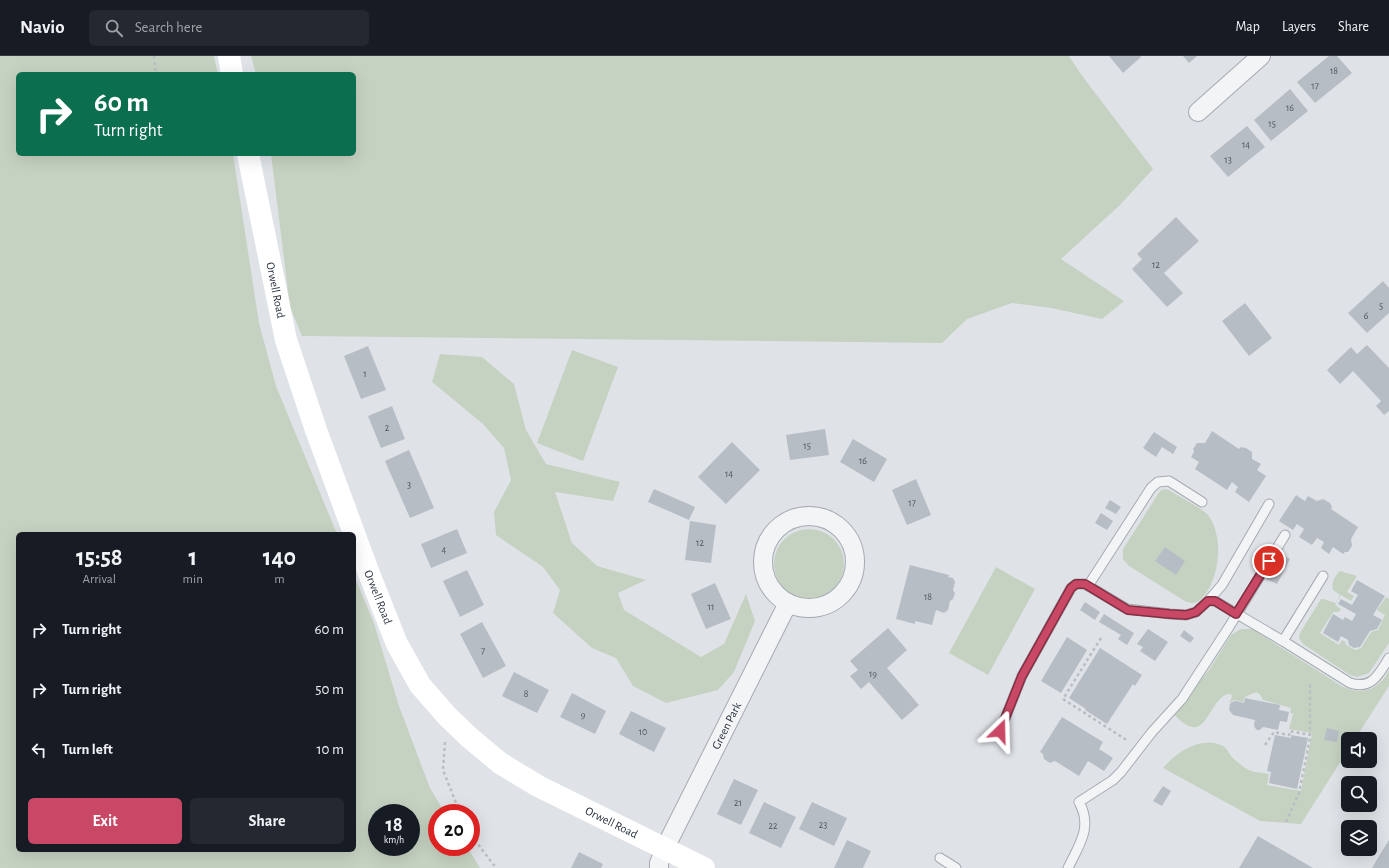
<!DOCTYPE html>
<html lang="en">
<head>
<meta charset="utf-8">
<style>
  body { margin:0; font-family:"Alegreya Sans",sans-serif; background:#242831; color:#f1f3f6; height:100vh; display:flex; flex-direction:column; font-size:15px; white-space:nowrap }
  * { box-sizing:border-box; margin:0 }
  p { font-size:13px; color:#9ea1a6 }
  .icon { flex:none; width:22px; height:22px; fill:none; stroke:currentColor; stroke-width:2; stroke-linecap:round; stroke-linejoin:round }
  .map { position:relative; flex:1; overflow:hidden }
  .panel { position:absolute; left:16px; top:476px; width:340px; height:320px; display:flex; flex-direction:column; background:#171b24; border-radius:6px; box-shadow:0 4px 16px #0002 }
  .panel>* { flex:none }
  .top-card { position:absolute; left:16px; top:16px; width:340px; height:84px; border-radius:6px; box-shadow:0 4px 16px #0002; background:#0b6e4f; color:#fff; overflow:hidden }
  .buttons { position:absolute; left:1341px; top:676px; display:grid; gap:8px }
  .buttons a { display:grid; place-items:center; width:36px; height:36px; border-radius:6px; background:#171b24; box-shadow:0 4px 16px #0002; font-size:20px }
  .speed { position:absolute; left:368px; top:748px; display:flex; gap:8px; font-size:20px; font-weight:700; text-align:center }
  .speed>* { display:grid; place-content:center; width:52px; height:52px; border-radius:50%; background:#171b24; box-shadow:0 4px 16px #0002; line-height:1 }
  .speed small { font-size:10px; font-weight:400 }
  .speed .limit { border:6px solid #d22; background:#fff; color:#111 }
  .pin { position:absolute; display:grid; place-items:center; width:34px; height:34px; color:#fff; margin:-17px; border:2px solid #fff; border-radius:50%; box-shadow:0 1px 4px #0007 }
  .me { position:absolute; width:44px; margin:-22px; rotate:22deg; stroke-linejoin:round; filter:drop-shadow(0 0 3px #0008) }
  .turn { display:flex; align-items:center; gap:14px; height:84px; padding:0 12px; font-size:18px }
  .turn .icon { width:52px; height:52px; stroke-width:2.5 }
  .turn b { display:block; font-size:28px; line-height:34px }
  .eta { display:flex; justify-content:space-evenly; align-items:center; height:68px; text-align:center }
  .eta b { font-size:24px; font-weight:700; line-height:28px }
  .action { display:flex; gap:8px; margin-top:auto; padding:8px 12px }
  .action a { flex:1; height:46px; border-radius:6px; background:#c94866; color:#fff; font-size:16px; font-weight:700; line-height:46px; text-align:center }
  .action a+a { background:#242831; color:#f1f3f6 }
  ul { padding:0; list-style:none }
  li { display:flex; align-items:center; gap:12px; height:60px; padding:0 12px }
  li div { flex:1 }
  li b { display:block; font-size:15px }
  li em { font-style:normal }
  header { display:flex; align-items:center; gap:24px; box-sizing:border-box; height:56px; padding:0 20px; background:#171b24; border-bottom:1px solid #363941 }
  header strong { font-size:19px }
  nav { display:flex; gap:22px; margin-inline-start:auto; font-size:14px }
  .search { width:280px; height:36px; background:#242831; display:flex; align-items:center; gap:10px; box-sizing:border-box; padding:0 14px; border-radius:6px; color:#9ea1a6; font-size:15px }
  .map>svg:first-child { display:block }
</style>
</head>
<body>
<header>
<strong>Navio</strong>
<div class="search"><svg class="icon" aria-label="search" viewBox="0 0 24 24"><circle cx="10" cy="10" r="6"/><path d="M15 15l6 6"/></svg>Search here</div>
<nav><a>Map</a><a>Layers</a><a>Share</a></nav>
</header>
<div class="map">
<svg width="1389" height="812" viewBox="0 0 1389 812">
  <rect width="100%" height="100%" fill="#dfe3e8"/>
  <!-- green -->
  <path fill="#c6d2c1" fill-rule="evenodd" d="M 0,0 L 214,0 L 218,18 L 18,18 L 18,98 L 233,98 L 259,267 L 276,330 L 337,478 L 18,478 L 18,794 L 354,794 L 354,519 L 374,567 L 399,650 L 430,732 L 445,757 L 437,757 L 437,791 L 467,791 L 480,812 L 0,812 ZM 377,757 L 411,757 L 411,791 L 377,791 Z
    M 251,0 L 1069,0 L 1083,21 L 1153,113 L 1120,149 L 1061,203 L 1124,245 L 1102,263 L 1051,252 L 1012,247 L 967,263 L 942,287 L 302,280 L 290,251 L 271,98 L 354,98 L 354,18 L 256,18 Z
    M 572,294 L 618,311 L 583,405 L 537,387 Z
    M 440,298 L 482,301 L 514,328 L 526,374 L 546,408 L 620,426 L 613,445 L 555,436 L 572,487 L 597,510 L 646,524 L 618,537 L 624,554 L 701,601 L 724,588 L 746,538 L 755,565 L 734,616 L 718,634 L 666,647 L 633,630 L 616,602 L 592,592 L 553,557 L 560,534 L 543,511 L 496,479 L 494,456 L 511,424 L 504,392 L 483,368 L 432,326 Z
    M 1164,433 L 1169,434 C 1178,440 1202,452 1208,459 C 1224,480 1220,520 1204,540 C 1198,548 1191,549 1183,544 L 1129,510 L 1123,503 L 1123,493 L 1160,435 Z
    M774 508a35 35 0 1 1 70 0a35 35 0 1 1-70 0Z
    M 996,511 L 1035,533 L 988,619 L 949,597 Z
    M 1340,515 L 1357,520 L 1347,536 L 1354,540 L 1351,545 L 1341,539 L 1335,549 L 1341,553 L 1339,556 L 1334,556 L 1332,558 L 1320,577 L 1339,589 L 1342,584 L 1346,586 L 1345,588 L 1355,594 L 1361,592 L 1371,576 L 1378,574 L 1385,559 L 1377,554 L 1386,541 L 1389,543 L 1389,587 L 1369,617 L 1357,621 L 1350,619 L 1303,588 L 1299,582 L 1300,577 L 1321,543 L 1323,543 L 1336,547 L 1340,539 L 1333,534 C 1331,527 1335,520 1340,515 Z
    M 1241,573 L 1252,573 L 1343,631 C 1365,639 1377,634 1389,615 L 1389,630 L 1355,683 L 1348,683 L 1348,694 L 1301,768 L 1260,765 L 1163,712 C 1176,696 1202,679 1223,690 C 1227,692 1228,696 1231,700 C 1233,703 1237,705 1240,708 C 1250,717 1256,716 1269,718 L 1267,729 L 1301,735 L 1312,677 L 1289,673 L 1293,658 L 1290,657 L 1291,652 L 1263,644 C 1258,632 1254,637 1245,641 L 1243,646 L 1234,644 L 1229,647 L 1232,641 L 1231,638 C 1214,636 1208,675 1192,671 C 1185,670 1179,663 1173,658 L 1209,614 L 1231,579 Z"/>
  <!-- building -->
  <path fill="#b7bdc5" d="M 1109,0 L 1140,0 L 1141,1 L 1123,17 Z
    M 1183,0 L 1197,0 L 1189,7 Z
    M 1329,0 L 1337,0 L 1352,17 L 1315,47 L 1297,26 Z
    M 1290,33 L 1308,55 L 1271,85 L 1254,64 Z
    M 1247,70 L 1265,91 L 1228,121 L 1210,100 Z
    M 1176,161 L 1199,185 L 1164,217 L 1183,237 L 1167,251 L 1132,213 L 1142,203 L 1137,198 Z
    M 1383,225 L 1389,232 L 1389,257 L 1367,277 L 1348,257 Z
    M 1245,247 L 1272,282 L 1249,300 L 1222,265 Z
    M 1367,289 L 1389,312 L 1389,355 L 1384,359 L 1376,350 L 1381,345 L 1353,315 L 1340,328 L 1327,314 L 1351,291 L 1357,298 Z
    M 368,290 L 386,334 L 361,343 L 344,300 Z
    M 392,350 L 405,383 L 381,392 L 368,360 Z
    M 825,373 L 829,399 L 790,404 L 786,379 Z
    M 1212,375 L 1239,393 L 1241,391 L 1246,392 L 1252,396 L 1252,403 L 1261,408 L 1257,414 L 1266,420 L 1249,446 L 1235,436 L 1238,431 L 1232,426 L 1227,434 L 1195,413 L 1199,406 L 1191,401 L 1194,396 L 1193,393 L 1197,387 L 1205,387 Z
    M 1154,376 L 1177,391 L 1173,398 L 1162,391 L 1156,401 L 1143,392 Z
    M 853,383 L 887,403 L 874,426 L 840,406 Z
    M 732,386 L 760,414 L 726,448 L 698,421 Z
    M 409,394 L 434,452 L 410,462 L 385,405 Z
    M 916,423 L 931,459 L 907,469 L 892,434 Z
    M 654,433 L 695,451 L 689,464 L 648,446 Z
    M 1296,439 L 1305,445 L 1308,440 L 1317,445 L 1323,443 L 1330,447 L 1332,451 L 1331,453 L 1358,471 L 1351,483 L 1352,490 L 1348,496 L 1345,496 L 1343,498 L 1333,491 L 1329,498 L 1321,492 L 1324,486 L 1317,482 L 1312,489 L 1299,481 L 1304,473 L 1297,468 L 1293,474 L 1279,465 Z
    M 1110,444 L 1121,451 L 1116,458 L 1105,452 Z
    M 1101,457 L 1113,465 L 1107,474 L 1095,467 Z
    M 690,465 L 716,469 L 711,507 L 685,504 Z
    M 457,473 L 467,497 L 431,512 L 421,488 Z
    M 1165,491 L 1185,505 L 1176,519 L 1155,505 Z
    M 1280,498 L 1290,503 L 1277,528 L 1266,523 Z
    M 910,509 L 949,519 L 948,521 L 953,522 L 955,526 L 953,534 L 955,537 L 953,543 L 950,545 L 948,554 L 944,557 L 936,554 L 932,569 L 915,565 L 915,568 L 896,563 Z
    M 467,514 L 484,549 L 460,561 L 443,525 Z
    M 1357,524 L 1385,540 L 1373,559 L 1382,564 L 1377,573 L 1370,575 L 1360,591 L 1354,592 L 1349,589 L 1348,584 L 1341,580 L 1338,586 L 1323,577 L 1333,558 L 1343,564 L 1345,561 L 1352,565 L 1356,558 L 1338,548 L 1341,543 L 1352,549 L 1358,539 L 1351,535 Z
    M 715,527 L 731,563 L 706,573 L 691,538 Z
    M 1085,546 L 1100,556 L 1095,564 L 1080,554 Z
    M 1104,558 L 1134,577 L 1127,589 L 1118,583 L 1121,579 L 1099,566 Z
    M 482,566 L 506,610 L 483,622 L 460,578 Z
    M 888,572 L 907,594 L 887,612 L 919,649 L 902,664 L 869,626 L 861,633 L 850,620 L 858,614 L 850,605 Z
    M 1148,573 L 1168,586 L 1155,605 L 1140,595 L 1143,591 L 1137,588 Z
    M 1184,574 L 1194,582 L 1190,587 L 1180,580 Z
    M 1067,581 L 1087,594 L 1061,637 L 1041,625 Z
    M 1100,592 L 1142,619 L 1135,630 L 1133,628 L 1107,668 L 1085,654 L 1086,653 L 1069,642 Z
    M 514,616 L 549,634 L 537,657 L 502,640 Z
    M 572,637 L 606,655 L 595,678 L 560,661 Z
    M 1245,642 L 1280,649 L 1279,654 L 1289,656 L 1287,666 L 1280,665 L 1278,674 L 1263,671 L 1260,674 L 1257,674 L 1255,672 L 1254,669 L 1255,664 L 1233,659 L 1229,654 L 1230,648 L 1232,646 L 1236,645 L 1244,647 Z
    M 631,655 L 666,672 L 654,696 L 619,678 Z
    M 1062,661 L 1103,686 L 1099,693 L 1113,702 L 1104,715 L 1088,705 L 1079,720 L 1055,705 L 1050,707 L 1044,703 L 1043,698 L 1040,696 Z
    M 1327,672 L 1339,675 L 1337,686 L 1324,684 Z
    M 1275,679 L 1291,682 L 1291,679 L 1308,682 L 1297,733 L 1269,727 L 1271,716 L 1267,715 Z
    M 734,723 L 758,734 L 741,769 L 717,758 Z
    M 1163,730 L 1171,735 L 1162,750 L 1153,745 Z
    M 764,746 L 796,761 L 781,792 L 749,777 Z
    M 812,746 L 847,762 L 834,790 L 799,773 Z
    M 1258,780 L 1313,812 L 1239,812 Z
    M 847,784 L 871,795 L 863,812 L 834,812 Z
    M 1389,784 L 1389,812 L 1372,812 L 1376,805 Z
    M 579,796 L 603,808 L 601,812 L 571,812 Z"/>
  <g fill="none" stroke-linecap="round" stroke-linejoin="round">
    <!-- lane casing -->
    <g stroke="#a5aab2" stroke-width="11">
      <path id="lane" d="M 1088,530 L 1151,432 L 1158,426 L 1169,425 L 1202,446
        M 1208,545 L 1222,529 L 1269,448
        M 1283,585 L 1350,627 C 1372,634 1379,618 1389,602
        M 1000,675 L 1022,620 L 1071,532 L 1076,528 L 1085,528 L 1127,553 L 1170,558 L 1186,559 L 1196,556 L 1208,545 L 1215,545 L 1283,585 L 1323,520
        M 940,802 L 956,812
        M 1068,812 C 1079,789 1093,771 1079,746 L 1113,724 L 1121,716 L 1152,676 L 1182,643 L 1229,571 L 1285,479"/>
    </g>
    <!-- street casing -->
    <g stroke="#a5aab2" stroke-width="20">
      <g id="street">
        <path d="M 1198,56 L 1261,0"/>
        <circle cx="809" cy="506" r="46"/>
        <path id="s1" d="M 659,812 L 659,807 L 665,792 L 788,547"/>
      </g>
    </g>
    <!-- path -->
    <path stroke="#babec3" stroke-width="2.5" stroke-dasharray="3 3" stroke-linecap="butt" d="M 154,0 L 156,18
      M 1101,582 L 1063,643 L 1128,685
      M 445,686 L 443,714 L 460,757
      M 1265,689 L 1274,676 L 1289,679 L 1290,675 L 1310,679
      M 1286,766 L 1299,737 L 1310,682 L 1310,628
      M 471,779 L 496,812"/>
    <!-- lane -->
    <use href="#lane" stroke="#f2f4f6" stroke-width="9"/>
    <!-- street -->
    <use href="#street" stroke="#f2f4f6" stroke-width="18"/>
    <!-- secondary -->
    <g stroke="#fff" stroke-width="22">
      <path d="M 229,0 L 232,18"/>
      <path id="s2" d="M 248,98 L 286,284 L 316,374 L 368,515 L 397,588 L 420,629 L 447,660 L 470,682 L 500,707 L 538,730 L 704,812"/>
    </g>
  </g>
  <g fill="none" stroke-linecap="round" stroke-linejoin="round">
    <!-- route casing -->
    <g stroke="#832f42" stroke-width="10">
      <path id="route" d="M 1000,675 L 1022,620 L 1071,532 L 1076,528 L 1085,528 L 1128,554 L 1170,558 L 1186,559 L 1196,556 L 1208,545 L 1215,545 L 1236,558 L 1269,505"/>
    </g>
    <!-- route -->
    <use href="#route" stroke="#c94866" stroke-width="7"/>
  </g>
  <g text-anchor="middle" stroke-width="4" stroke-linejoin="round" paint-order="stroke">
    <!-- number labels -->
    <g font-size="10" fill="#4c5560">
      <text x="1334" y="18">18</text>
      <text x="1315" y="33">17</text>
      <text x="1290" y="55">16</text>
      <text x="1272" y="71">15</text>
      <text x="1246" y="92">14</text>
      <text x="1228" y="107">13</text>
      <text x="1156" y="212">12</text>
      <text x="1381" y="253">5</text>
      <text x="1366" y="263">6</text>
      <text x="365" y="321">1</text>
      <text x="387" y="375">2</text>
      <text x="807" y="393">15</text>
      <text x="863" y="408">16</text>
      <text x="729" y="421">14</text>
      <text x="409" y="432">3</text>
      <text x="912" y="450">17</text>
      <text x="700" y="490">12</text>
      <text x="444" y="497">4</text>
      <text x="928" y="544">18</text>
      <text x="711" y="554">11</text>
      <text x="483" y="598">7</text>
      <text x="873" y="621">19</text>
      <text x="526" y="641">8</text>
      <text x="583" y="662">9</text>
      <text x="643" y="679">10</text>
      <text x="738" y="750">21</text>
      <text x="823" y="772">23</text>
      <text x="773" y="773">22</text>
    </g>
    <!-- street labels -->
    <g font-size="12" fill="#29323f" stroke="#eff2f6">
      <text dy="4" stroke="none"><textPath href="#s2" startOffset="139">Orwell Road</textPath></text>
      <text dy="4" stroke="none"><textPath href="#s2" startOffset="463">Orwell Road</textPath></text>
      <text dy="4" stroke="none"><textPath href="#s1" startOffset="158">Green Park</textPath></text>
      <text dy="4" stroke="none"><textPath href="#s2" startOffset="799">Orwell Road</textPath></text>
    </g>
  </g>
</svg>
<div class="buttons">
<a><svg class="icon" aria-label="sound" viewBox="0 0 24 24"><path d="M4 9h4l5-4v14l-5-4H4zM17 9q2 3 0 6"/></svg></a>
<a><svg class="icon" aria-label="search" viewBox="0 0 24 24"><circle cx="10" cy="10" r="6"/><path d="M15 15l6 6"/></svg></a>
<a><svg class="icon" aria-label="layers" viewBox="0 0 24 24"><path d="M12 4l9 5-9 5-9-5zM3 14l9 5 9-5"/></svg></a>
</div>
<div class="speed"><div>18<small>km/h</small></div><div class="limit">20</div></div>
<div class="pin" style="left:1269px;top:505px;background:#d93025"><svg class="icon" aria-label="arrive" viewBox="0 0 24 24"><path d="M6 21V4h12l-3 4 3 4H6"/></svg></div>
<svg class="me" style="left:1000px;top:675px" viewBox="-20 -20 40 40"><path d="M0-17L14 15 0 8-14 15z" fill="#c94866" stroke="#fff" stroke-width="4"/></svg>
<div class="top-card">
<div class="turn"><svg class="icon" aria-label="right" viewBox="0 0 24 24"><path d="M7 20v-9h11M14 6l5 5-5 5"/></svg><div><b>60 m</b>Turn right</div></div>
</div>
<section class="panel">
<div class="eta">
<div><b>15:58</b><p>Arrival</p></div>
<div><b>1</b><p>min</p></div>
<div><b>140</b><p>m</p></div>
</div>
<ul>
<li><svg class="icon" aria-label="right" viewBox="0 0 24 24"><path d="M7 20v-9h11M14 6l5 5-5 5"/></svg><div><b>Turn right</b></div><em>60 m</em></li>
<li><svg class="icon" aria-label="right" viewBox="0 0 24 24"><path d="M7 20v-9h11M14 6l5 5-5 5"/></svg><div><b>Turn right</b></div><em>50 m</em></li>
<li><svg class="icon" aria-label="left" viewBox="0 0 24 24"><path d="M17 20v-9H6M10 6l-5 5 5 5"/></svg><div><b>Turn left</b></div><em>10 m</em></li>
</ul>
<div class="action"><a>Exit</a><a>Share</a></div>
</section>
</div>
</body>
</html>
